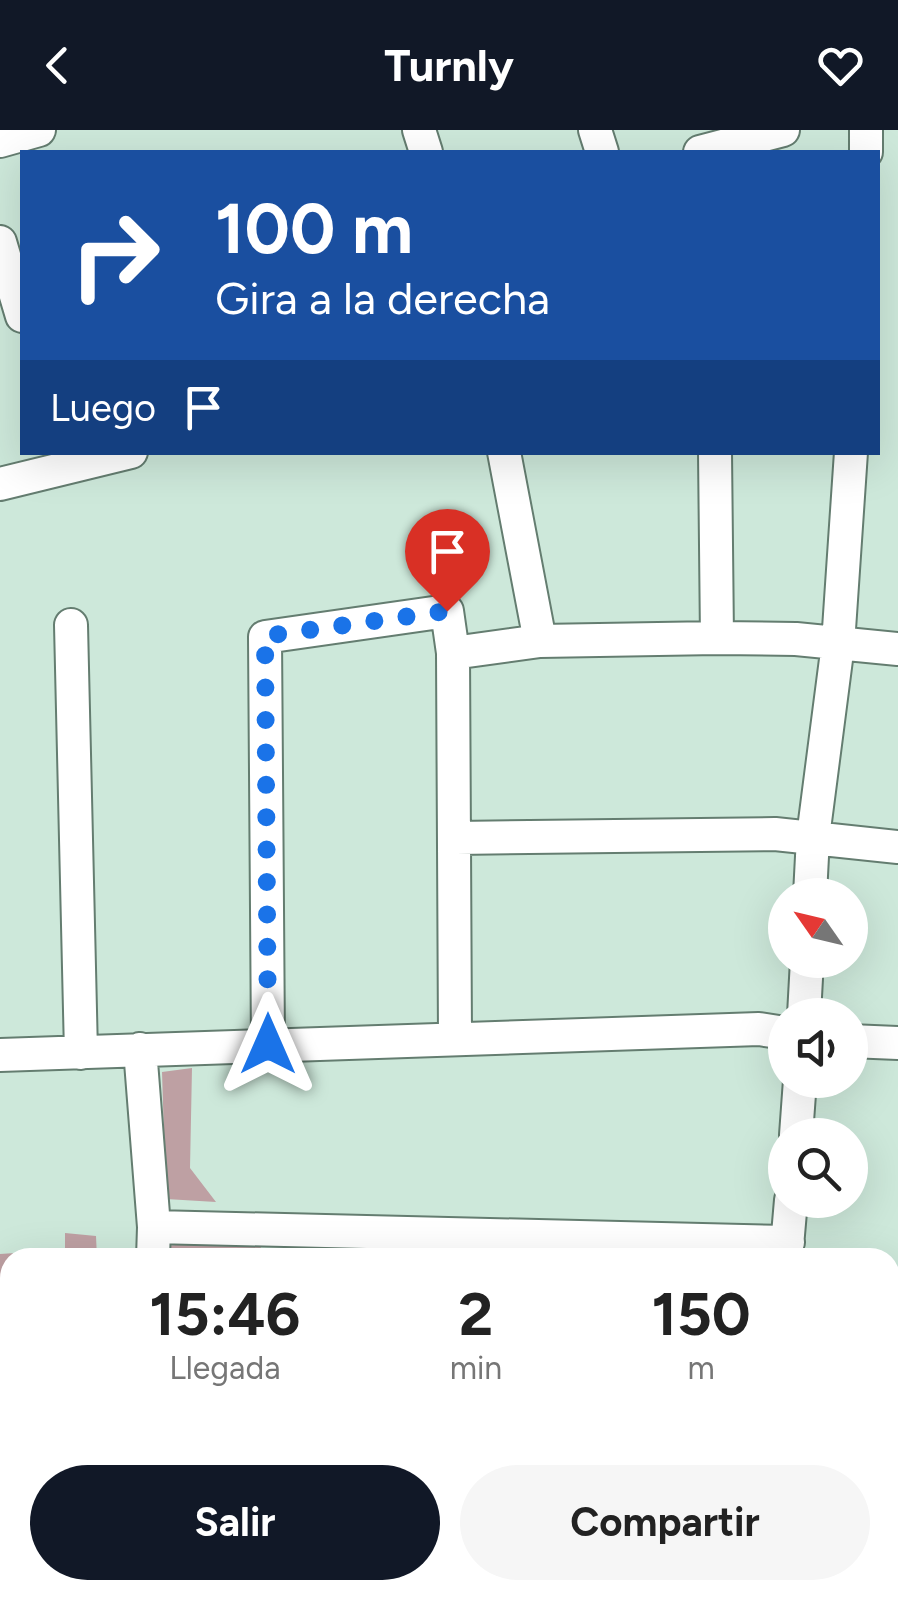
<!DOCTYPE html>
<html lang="es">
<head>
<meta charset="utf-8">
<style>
  body { margin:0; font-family:Figtree,sans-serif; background:#f6f6f6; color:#222; height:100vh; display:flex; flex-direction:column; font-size:38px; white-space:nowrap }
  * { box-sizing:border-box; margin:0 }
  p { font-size:32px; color:#767676 }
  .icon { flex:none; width:55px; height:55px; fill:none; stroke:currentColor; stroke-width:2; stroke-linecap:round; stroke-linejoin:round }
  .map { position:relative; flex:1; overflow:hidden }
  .sheet { position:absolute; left:0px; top:1118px; width:900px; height:352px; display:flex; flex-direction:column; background:#fff; border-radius:30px 30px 0 0; box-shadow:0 10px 40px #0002 }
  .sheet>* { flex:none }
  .top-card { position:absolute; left:20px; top:20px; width:860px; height:305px; border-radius:0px; box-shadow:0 10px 40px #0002; background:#1a4fa0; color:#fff; overflow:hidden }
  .needle { width:65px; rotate:304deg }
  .tools { position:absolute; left:768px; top:748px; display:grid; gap:20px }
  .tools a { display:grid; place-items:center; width:100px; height:100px; border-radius:50%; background:#fff; box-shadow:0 10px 40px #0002; font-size:50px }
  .pin { position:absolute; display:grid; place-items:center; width:85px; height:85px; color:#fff; margin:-102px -42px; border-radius:50% 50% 50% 0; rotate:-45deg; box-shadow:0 0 10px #0007 }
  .pin .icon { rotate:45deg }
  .me { position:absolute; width:110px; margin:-55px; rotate:0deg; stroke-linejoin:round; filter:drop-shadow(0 0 8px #0008) }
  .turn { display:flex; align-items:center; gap:35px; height:210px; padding:0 30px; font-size:45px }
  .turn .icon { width:130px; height:130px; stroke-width:2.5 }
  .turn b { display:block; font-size:70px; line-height:85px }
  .then { display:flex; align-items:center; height:95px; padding:0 30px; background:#0003; gap:20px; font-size:38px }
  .eta { display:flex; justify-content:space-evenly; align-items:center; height:170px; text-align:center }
  .eta b { font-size:60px; font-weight:700; line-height:70px }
  .button { display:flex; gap:20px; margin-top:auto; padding:20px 30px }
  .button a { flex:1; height:115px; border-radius:60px; background:#111827; color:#fff; font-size:40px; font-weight:700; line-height:115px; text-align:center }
  .button a+a { background:#f6f6f6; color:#222 }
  header { display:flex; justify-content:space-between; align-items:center; height:130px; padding:0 30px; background:#111827; color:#fff; font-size:45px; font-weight:700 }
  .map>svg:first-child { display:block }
</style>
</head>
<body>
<header><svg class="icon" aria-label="back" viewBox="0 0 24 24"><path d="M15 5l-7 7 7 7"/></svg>Turnly<svg class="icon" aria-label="heart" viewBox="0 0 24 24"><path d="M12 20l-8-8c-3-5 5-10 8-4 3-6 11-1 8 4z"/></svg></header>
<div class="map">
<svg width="898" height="1468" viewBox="0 0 898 1468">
  <rect width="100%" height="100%" fill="#cde8da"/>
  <!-- building -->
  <path fill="#bea0a3" d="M 192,938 L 190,1038 L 216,1072 L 166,1069 L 162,942 Z
    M 65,1103 L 96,1106 L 97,1128 L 65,1128 Z
    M 232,1107 L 258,1108 L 264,1128 L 161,1128 L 161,1117 Z
    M 286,1119 L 320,1120 L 320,1128 L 286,1128 Z
    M 61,1120 L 61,1128 L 10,1128 L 10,1149 L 0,1150 L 0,1124 Z
    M 1,1154 L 10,1154 L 10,1195 L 6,1194 Z
    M 5,1200 L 10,1201 L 10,1274 L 0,1274 L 0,1213 L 4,1225 Z"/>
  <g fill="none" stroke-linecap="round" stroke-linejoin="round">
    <!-- minor casing -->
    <g stroke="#647d70" stroke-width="36">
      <path id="minor" d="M 419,0 L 426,22
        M 595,0 L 602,22
        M 0,11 L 39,0
        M 700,22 L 783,0
        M 866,22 L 866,0
        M 0,112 L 22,186
        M 504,322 L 540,511
        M 715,322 L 717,508
        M 0,354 L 131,322
        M 71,495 L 81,923
        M 453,523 L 540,511 L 717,508 L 796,509 L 898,519
        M 456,708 L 775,704 L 898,717
        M 810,765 L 813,707 L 838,514 L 851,322
        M 804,885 L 807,830
        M 850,911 L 898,913
        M 268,914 L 265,507 L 447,481 L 453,523 L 455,908
        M 140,919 L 154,1097 L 153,1128
        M 0,925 L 759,899 L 785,903
        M 796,1005 L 800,950
        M 154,1097 L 788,1112
        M 786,1128 L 791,1070
        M 0,1285 L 10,1284
        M 757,1468 L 758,1460"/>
    </g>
    <!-- path -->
    <path stroke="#869a90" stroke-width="5" stroke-dasharray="2.5 8" stroke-linecap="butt" d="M 0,1422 L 10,1422
      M 822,1460 L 898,1463"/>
    <!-- minor -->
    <use href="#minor" stroke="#fff" stroke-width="32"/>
  </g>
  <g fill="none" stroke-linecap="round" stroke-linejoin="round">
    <!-- route -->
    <path stroke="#1a73e8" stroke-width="18" stroke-dasharray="0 32.4" d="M 268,914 L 265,506 L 447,481"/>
  </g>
</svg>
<div class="tools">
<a><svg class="needle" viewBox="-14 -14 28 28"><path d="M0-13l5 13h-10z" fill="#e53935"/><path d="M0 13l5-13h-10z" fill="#767676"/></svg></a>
<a><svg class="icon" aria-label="sound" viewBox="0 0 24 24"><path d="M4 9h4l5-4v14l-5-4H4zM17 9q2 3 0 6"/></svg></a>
<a><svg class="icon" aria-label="search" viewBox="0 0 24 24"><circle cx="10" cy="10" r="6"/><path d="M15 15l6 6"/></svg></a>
</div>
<div class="pin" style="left:447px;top:481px;background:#d93025"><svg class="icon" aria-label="arrive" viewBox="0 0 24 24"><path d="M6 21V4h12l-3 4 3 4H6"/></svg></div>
<svg class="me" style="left:268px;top:914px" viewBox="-20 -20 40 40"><path d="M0-17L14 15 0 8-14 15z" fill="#1a73e8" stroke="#fff" stroke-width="4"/></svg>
<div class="top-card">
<div class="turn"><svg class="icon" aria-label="right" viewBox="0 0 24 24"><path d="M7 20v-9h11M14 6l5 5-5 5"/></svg><div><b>100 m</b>Gira a la derecha</div></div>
<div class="then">Luego<svg class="icon" aria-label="arrive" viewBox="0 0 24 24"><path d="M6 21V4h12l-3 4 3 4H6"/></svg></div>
</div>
<section class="sheet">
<div class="eta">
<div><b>15:46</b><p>Llegada</p></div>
<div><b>2</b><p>min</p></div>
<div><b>150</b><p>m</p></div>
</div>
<div class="button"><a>Salir</a><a>Compartir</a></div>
</section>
</div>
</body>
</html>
